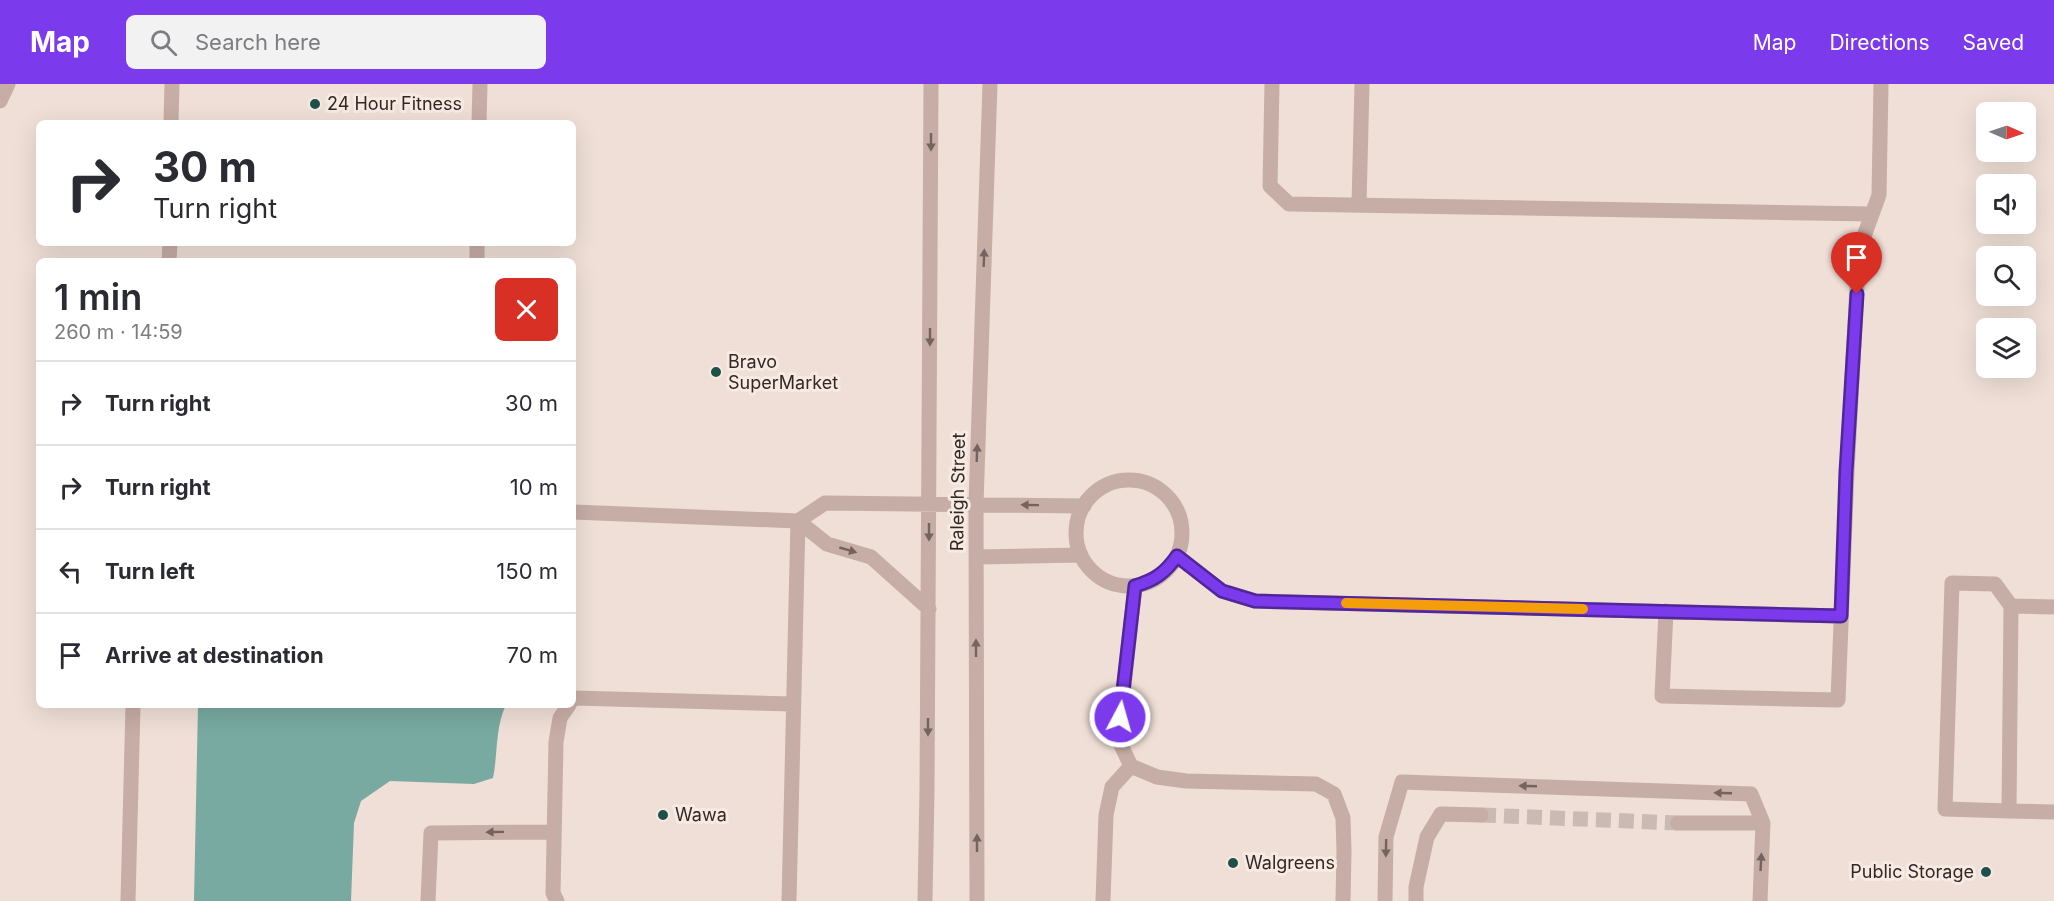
<!DOCTYPE html>
<html lang="en">
<head>
<meta charset="utf-8">
<style>
  body { margin:0; font-family:Inter,sans-serif; background:#f2f2f3; color:#2b2b33; height:100vh; display:flex; flex-direction:column; font-size:22px; white-space:nowrap }
  * { box-sizing:border-box; margin:0 }
  p { font-size:20px; color:#7c7c81 }
  .icon { flex:none; width:33px; height:33px; fill:none; stroke:currentColor; stroke-width:2; stroke-linecap:round; stroke-linejoin:round }
  .map { position:relative; flex:1; overflow:hidden }
  .side { position:absolute; left:36px; top:174px; width:540px; height:450px; display:flex; flex-direction:column; background:#fff; border-radius:9px; box-shadow:0 6px 24px #0002 }
  .side>* { flex:none }
  .guide { position:absolute; left:36px; top:36px; width:540px; height:126px; border-radius:9px; box-shadow:0 6px 24px #0002; background:#fff; color:#2b2b33; overflow:hidden }
  .needle { width:39px; rotate:92deg }
  .buttons { position:absolute; left:1976px; top:18px; display:grid; gap:12px }
  .buttons a { display:grid; place-items:center; width:60px; height:60px; border-radius:9px; background:#fff; box-shadow:0 6px 24px #0002; font-size:30px }
  .pin { position:absolute; display:grid; place-items:center; width:51px; height:51px; color:#fff; margin:-62px -26px; border-radius:50% 50% 50% 0; rotate:-45deg; box-shadow:0 0 6px #0007 }
  .pin .icon { rotate:45deg }
  .me { position:absolute; width:66px; margin:-33px; rotate:6deg; stroke-linejoin:round; filter:drop-shadow(0 0 4px #0008) }
  .turn { display:flex; align-items:center; gap:21px; height:126px; padding:0 18px; font-size:27px }
  .turn .icon { width:78px; height:78px; stroke-width:2.5 }
  .turn b { display:block; font-size:42px; line-height:51px }
  .round { display:grid; place-items:center; flex:none; width:63px; height:63px; border-radius:9px; background:#f2f2f3 }
  .headline { display:flex; align-items:center; justify-content:space-between; height:102px; padding:0 18px }
  h1 { font-size:36px; font-weight:600; line-height:45px }
  ul { padding:0; list-style:none }
  li { display:flex; align-items:center; gap:18px; height:84px; padding:0 18px; border-top:2px solid #e1e1e2 }
  li div { flex:1 }
  li b { display:block; font-size:22px }
  li em { font-style:normal }
  header { display:flex; align-items:center; gap:36px; box-sizing:border-box; height:84px; padding:0 30px; background:#7c3aed; color:#fff }
  header strong { font-size:28px }
  nav { display:flex; gap:33px; margin-inline-start:auto; font-size:21px }
  .search { width:420px; height:54px; background:#f2f2f3; display:flex; align-items:center; gap:15px; box-sizing:border-box; padding:0 21px; border-radius:9px; color:#7c7c81; font-size:22px }
  .map>svg:first-child { display:block }
</style>
</head>
<body>
<header>
<strong>Map</strong>
<div class="search"><svg class="icon" aria-label="search" viewBox="0 0 24 24"><circle cx="10" cy="10" r="6"/><path d="M15 15l6 6"/></svg>Search here</div>
<nav><a>Map</a><a>Directions</a><a>Saved</a></nav>
</header>
<div class="map">
<svg width="2054" height="817" viewBox="0 0 2054 817">
  <rect width="100%" height="100%" fill="#efdfd7"/>
  <!-- water -->
  <path fill="#78aaa2" d="M 198,621 L 506,621 C 495,643 498,670 493,694 L 474,700 L 390,697 L 361,717 L 354,739 L 351,817 L 194,817 Z"/>
  <g fill="none" stroke-linecap="round" stroke-linejoin="round">
    <!-- minor-tunnel -->
    <path stroke="#c9bab3" stroke-width="15" stroke-dasharray="15 8" stroke-linecap="butt" d="M 1481,731 L 1678,739"/>
    <!-- minor -->
    <path stroke="#c6ada5" stroke-width="15" d="M 1272,0 L 1270,102 L 1289,120 L 1872,130
      M 0,17 L 8,0
      M 171,39 L 172,0
      M 479,39 L 480,0
      M 1359,121 L 1362,0
      M 169,177 L 170,159
      M 477,177 L 477,159
      M1076 449a53 53 0 1 1 106 0a53 53 0 1 1-106 0Z
      M 573,428 L 798,437 L 827,460 L 871,473 L 929,525
      M 798,437 L 825,419 L 1084,422
      M 1177,472 L 1222,507 L 1255,517 L 1841,532
      M 976,473 L 1081,471
      M 1135,502 L 1118,655 L 1131,682 L 1157,693 L 1186,697 L 1316,700 L 1334,710 L 1343,734 L 1344,767 L 1343,817
      M 2054,523 L 2011,522 L 2009,727 L 2054,728
      M 1666,527 L 1662,612 L 1838,616 L 1847,388 L 1859,166 L 1879,111 L 1881,0
      M 573,616 L 574,614 L 793,620
      M 2009,727 L 1945,725 L 1952,499 L 1995,500 L 2011,522
      M 1678,739 L 1763,739
      M 128,817 L 133,621
      M 428,817 L 431,749 L 554,748
      M 557,817 L 553,809 L 556,658 L 560,634 L 569,621
      M 789,817 L 798,437
      M 925,817 L 927,706 L 931,0
      M 977,817 L 976,420 L 990,0
      M 1103,817 L 1106,731 L 1112,703 L 1131,682
      M 1385,817 L 1386,753 L 1402,698 L 1751,710 L 1763,739 L 1760,817
      M 1416,817 L 1416,803 L 1427,753 L 1441,730 L 1481,731"/>
  </g>
  <!-- one-way arrows -->
  <defs><path id="oneway-solid" d="M-6-.8H1V-3.2L6.5 0L1 3.2V.8H-6Z" transform="scale(1.5)"/></defs>
  <g fill="#75635f">
    <use href="#oneway-solid" transform="translate(931 58) rotate(90)"/>
    <use href="#oneway-solid" transform="translate(984 174) rotate(-88)"/>
    <use href="#oneway-solid" transform="translate(930 253) rotate(90)"/>
    <use href="#oneway-solid" transform="translate(977 369) rotate(-88)"/>
    <use href="#oneway-solid" transform="translate(1030 421) rotate(-179)"/>
    <use href="#oneway-solid" transform="translate(929 448) rotate(90)"/>
    <use href="#oneway-solid" transform="translate(848 466) rotate(16)"/>
    <use href="#oneway-solid" transform="translate(976 564) rotate(-90)"/>
    <use href="#oneway-solid" transform="translate(928 643) rotate(90)"/>
    <use href="#oneway-solid" transform="translate(1528 702) rotate(-178)"/>
    <use href="#oneway-solid" transform="translate(1723 709) rotate(-178)"/>
    <use href="#oneway-solid" transform="translate(495 748) rotate(179)"/>
    <use href="#oneway-solid" transform="translate(977 759) rotate(-90)"/>
    <use href="#oneway-solid" transform="translate(1386 764) rotate(91)"/>
    <use href="#oneway-solid" transform="translate(1761 778) rotate(-87)"/>
  </g>
  <g fill="none" stroke-linecap="round" stroke-linejoin="round">
    <!-- route casing -->
    <g stroke="#51269a" stroke-width="15">
      <path id="route" d="M 1120,633 L 1135,502 C 1155,496 1165,489 1177,472 L 1222,507 L 1255,517 L 1841,532 L 1846,388 L 1857,210"/>
    </g>
    <!-- route -->
    <use href="#route" stroke="#7c3aed" stroke-width="10"/>
    <!-- slow -->
    <path stroke="#f59e0b" stroke-width="10" d="M 1346,519 L 1583,525"/>
  </g>
  <!-- markers -->
  <g fill="#1e504a" stroke="#f7eae3" stroke-width="2">
    <circle cx="315" cy="20" r="6"/>
    <circle cx="716" cy="288" r="6"/>
    <circle cx="663" cy="731" r="6"/>
    <circle cx="1233" cy="779" r="6"/>
    <circle cx="1986" cy="788" r="6"/>
  </g>
  <g text-anchor="middle" stroke-width="6" stroke-linejoin="round" paint-order="stroke">
    <!-- poi labels -->
    <g font-size="18" fill="#322725" stroke="#f7eae3" text-anchor="start">
      <text x="327" y="26">24 Hour Fitness</text>
      <text x="728" y="284">Bravo<tspan x="728" dy="21">SuperMarket</tspan></text>
      <text x="675" y="737">Wawa</text>
      <text x="1245" y="785">Walgreens</text>
      <text x="1974" y="794" text-anchor="end">Public Storage</text>
    </g>
    <!-- street labels -->
    <g font-size="18" fill="#322725" stroke="#f7eae3">
      <text transform="translate(958 408) rotate(-89)" y="6">Raleigh Street</text>
    </g>
  </g>
</svg>
<div class="buttons">
<a><svg class="needle" viewBox="-14 -14 28 28"><path d="M0-13l5 13h-10z" fill="#e53935"/><path d="M0 13l5-13h-10z" fill="#7c7c81"/></svg></a>
<a><svg class="icon" aria-label="sound" viewBox="0 0 24 24"><path d="M4 9h4l5-4v14l-5-4H4zM17 9q2 3 0 6"/></svg></a>
<a><svg class="icon" aria-label="search" viewBox="0 0 24 24"><circle cx="10" cy="10" r="6"/><path d="M15 15l6 6"/></svg></a>
<a><svg class="icon" aria-label="layers" viewBox="0 0 24 24"><path d="M12 4l9 5-9 5-9-5zM3 14l9 5 9-5"/></svg></a>
</div>
<div class="pin" style="left:1857px;top:210px;background:#d93025"><svg class="icon" aria-label="arrive" viewBox="0 0 24 24"><path d="M6 21V4h12l-3 4 3 4H6"/></svg></div>
<svg class="me" style="left:1120px;top:633px" viewBox="-20 -20 40 40"><circle r="17" fill="#7c3aed" stroke="#fff" stroke-width="3"/><path d="M0-11L8 9 0 5-8 9z" fill="#fff"/></svg>
<div class="guide">
<div class="turn"><svg class="icon" aria-label="right" viewBox="0 0 24 24"><path d="M7 20v-9h11M14 6l5 5-5 5"/></svg><div><b>30 m</b>Turn right</div></div>
</div>
<section class="side">
<div class="headline"><div><h1>1 min</h1><p>260 m · 14:59</p></div><a class="round" style="background:#d93025;color:#fff"><svg class="icon" aria-label="close" viewBox="0 0 24 24"><path d="M6 6l12 12M18 6L6 18"/></svg></a></div>
<ul>
<li><svg class="icon" aria-label="right" viewBox="0 0 24 24"><path d="M7 20v-9h11M14 6l5 5-5 5"/></svg><div><b>Turn right</b></div><em>30 m</em></li>
<li><svg class="icon" aria-label="right" viewBox="0 0 24 24"><path d="M7 20v-9h11M14 6l5 5-5 5"/></svg><div><b>Turn right</b></div><em>10 m</em></li>
<li><svg class="icon" aria-label="left" viewBox="0 0 24 24"><path d="M17 20v-9H6M10 6l-5 5 5 5"/></svg><div><b>Turn left</b></div><em>150 m</em></li>
<li><svg class="icon" aria-label="arrive" viewBox="0 0 24 24"><path d="M6 21V4h12l-3 4 3 4H6"/></svg><div><b>Arrive at destination</b></div><em>70 m</em></li>
</ul>
</section>
</div>
</body>
</html>
